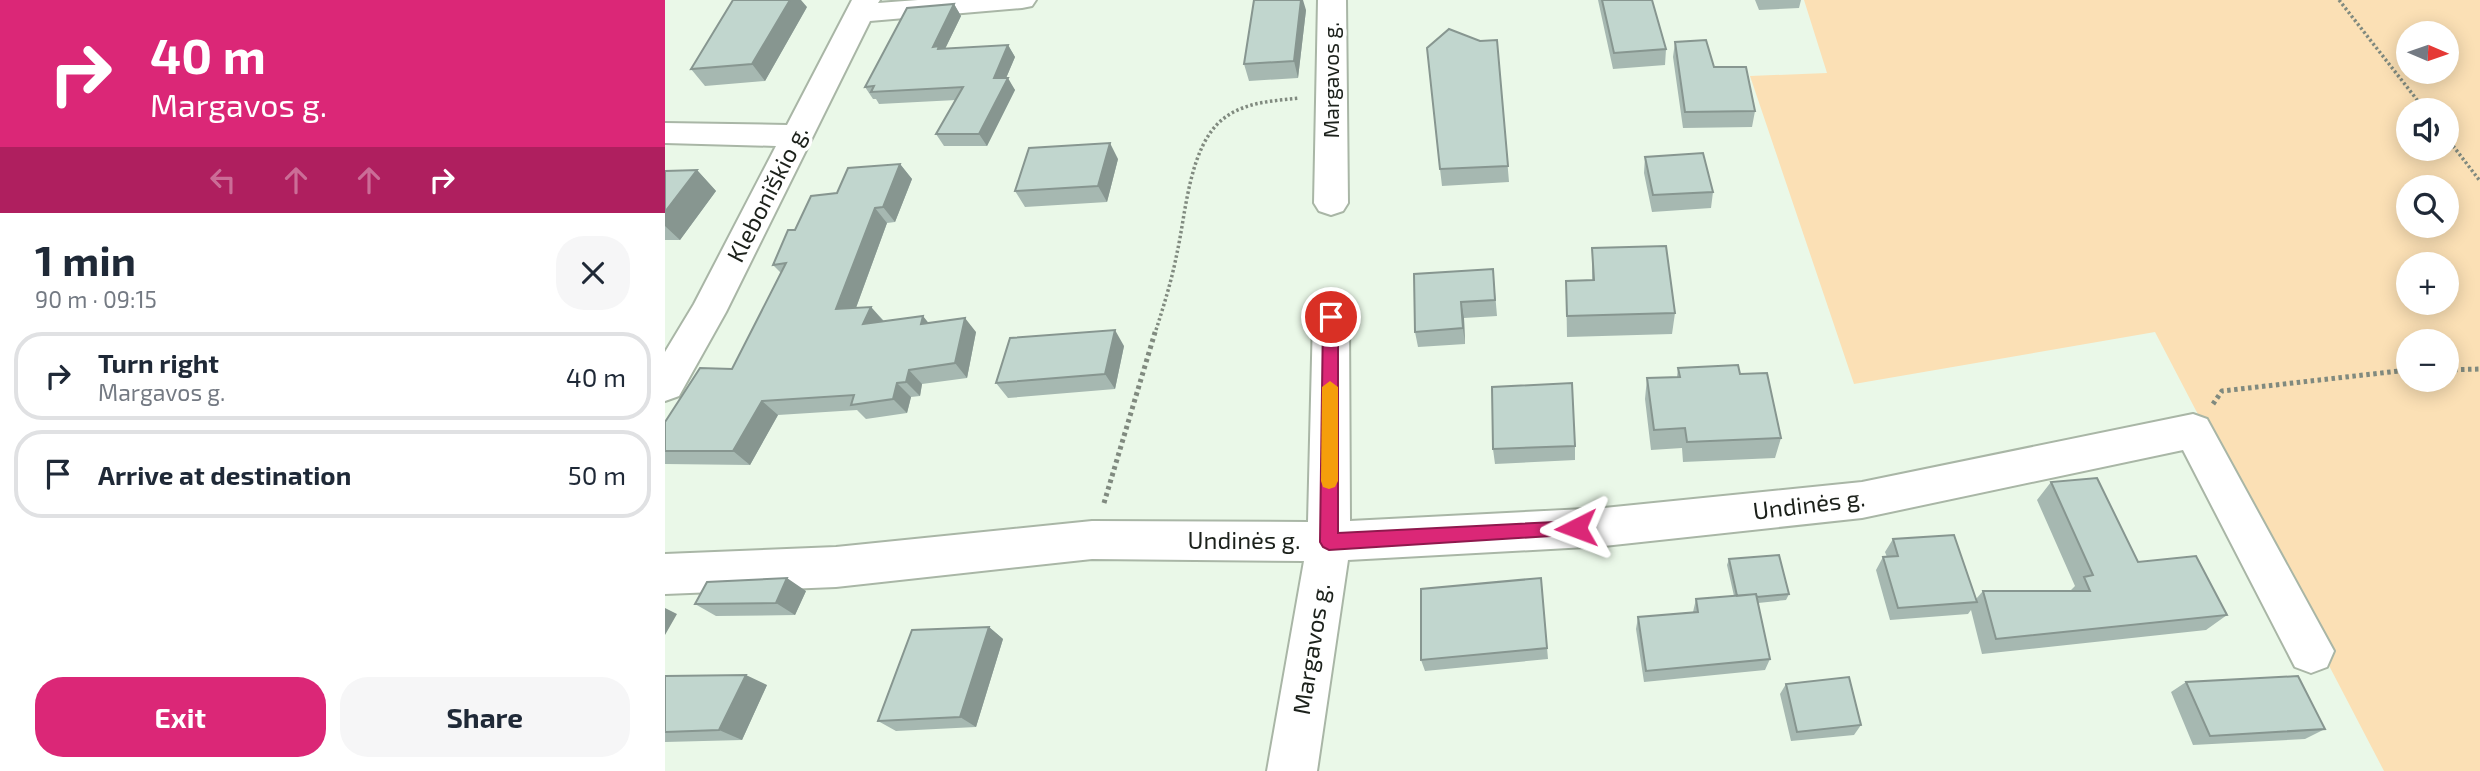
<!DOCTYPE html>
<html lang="en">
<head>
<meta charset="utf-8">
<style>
  body { margin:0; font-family:"Exo 2",sans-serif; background:#f6f6f7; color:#1f2937; height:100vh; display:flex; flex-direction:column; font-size:26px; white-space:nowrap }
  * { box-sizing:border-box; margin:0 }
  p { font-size:23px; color:#747a83 }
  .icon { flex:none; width:38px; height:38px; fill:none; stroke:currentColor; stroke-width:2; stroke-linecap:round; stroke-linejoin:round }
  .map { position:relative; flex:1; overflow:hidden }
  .side { display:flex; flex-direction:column; background:#fff; width:665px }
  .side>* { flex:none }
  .banner { background:#db2777; color:#fff; overflow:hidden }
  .needle { width:46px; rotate:92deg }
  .buttons { position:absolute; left:1731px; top:21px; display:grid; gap:14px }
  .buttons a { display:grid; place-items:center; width:63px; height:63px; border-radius:50%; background:#fff; box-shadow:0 4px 18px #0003; font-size:35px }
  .pin { position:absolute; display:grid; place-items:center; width:60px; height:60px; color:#fff; margin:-30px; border:4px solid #fff; border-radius:50%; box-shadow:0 2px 7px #0007 }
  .me { position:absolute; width:77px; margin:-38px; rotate:267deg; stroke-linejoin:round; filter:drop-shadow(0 0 5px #0008) }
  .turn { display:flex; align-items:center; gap:24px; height:147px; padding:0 35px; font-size:32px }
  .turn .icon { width:91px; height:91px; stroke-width:2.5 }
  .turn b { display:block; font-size:49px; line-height:60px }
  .lanes { display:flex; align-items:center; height:66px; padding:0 35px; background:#0003; justify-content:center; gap:35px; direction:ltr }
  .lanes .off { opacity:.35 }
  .round { display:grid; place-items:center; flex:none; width:74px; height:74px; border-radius:28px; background:#f6f6f7 }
  .head { display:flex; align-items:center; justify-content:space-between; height:119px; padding:0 35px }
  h1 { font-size:42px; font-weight:700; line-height:52px }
  .action { display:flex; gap:14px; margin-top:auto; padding:14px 35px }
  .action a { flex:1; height:80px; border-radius:28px; background:#db2777; color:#fff; font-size:28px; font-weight:700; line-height:80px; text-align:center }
  .action a+a { background:#f6f6f7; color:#1f2937 }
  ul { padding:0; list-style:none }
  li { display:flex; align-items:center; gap:21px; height:88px; margin:0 14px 10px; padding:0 21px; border:4px solid #e0e1e3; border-radius:28px }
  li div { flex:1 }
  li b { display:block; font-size:26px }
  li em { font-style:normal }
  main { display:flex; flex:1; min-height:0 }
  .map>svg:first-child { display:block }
</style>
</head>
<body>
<main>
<section class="side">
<div class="banner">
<div class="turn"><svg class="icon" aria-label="right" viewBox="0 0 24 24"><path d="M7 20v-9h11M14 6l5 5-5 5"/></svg><div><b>40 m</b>Margavos g.</div></div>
<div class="lanes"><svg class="icon off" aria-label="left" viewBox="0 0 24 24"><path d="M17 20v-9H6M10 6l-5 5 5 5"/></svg><svg class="icon off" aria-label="ahead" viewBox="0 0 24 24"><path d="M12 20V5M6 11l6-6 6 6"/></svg><svg class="icon off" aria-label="ahead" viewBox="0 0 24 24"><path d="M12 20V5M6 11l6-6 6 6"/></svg><svg class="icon" aria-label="right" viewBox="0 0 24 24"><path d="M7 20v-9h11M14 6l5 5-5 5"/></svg></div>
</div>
<div class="head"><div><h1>1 min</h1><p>90 m · 09:15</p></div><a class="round"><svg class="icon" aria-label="close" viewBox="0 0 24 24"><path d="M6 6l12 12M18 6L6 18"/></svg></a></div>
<ul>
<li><svg class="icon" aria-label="right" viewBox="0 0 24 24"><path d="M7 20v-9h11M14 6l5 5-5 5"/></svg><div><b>Turn right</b><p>Margavos g.</p></div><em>40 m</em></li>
<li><svg class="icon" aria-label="arrive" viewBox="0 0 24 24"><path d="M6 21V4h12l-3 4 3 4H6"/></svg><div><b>Arrive at destination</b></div><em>50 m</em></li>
</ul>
<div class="action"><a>Exit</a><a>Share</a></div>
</section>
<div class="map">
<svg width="1815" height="771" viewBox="0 0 1815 771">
  <rect width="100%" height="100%" fill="#eaf8e8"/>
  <!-- green -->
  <path fill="#fbe0b5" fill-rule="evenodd" d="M 1139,0 L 1815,0 L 1815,771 L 1719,771 L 1490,332 L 1189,384 L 1085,76 L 1162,73 ZM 1743,33 L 1782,33 L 1782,72 L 1743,72 ZM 1743,110 L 1782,110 L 1782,149 L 1743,149 ZM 1743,187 L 1782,187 L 1782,226 L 1743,226 ZM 1743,264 L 1782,264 L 1782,303 L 1743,303 ZM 1743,341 L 1782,341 L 1782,380 L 1743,380 Z"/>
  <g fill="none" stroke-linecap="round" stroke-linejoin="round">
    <!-- minor casing -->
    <g stroke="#a9b6a6" stroke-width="4">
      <path id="minor" d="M 187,0 L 215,0 L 213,3 L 253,0 L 371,0 L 367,6 L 357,8 L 205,21 L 61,312 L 14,396 L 0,401 L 0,352 L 29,304 L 111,146 L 0,143 L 0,123 L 122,125 Z
        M 653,0 L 681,0 L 683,203 L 678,211 L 666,215 L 654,211 L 649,203 Z
        M 666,303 L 679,307 L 684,317 L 685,521 L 939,508 L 1197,482 L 1528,414 L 1542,419 L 1669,651 L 1662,667 L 1646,673 L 1630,667 L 1518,450 L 1197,518 L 939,546 L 683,560 L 652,771 L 602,771 L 639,561 L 427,559 L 171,587 L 0,594 L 0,554 L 171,547 L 427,521 L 643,522 L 648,317 L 653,307 Z"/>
    </g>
    <!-- path-far1 -->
    <path stroke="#808a7f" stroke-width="3.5" stroke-dasharray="2.5 2.5" stroke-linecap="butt" d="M 1674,0 L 1760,110
      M 1782,138 L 1815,181
      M 491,330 C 499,305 507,279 512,253 C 521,213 524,146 558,119 C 579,102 608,101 634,98"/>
    <!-- path -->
    <path stroke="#808a7f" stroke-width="5" stroke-dasharray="3.5 3.5" stroke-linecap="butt" d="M 1782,370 L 1815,369
      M 1548,404 L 1557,391 L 1743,370
      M 439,503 L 491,329"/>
    <!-- minor -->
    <use href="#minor" fill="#fff" fill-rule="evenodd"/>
  </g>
  <!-- wall -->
  <path fill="#a6b8b1" d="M 933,0 L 987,0 L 1001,49 L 1000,65 L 948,69 Z
    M 1090,0 L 1136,0 L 1134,8 L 1094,10 Z
    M 289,4 L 296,16 L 280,49 L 343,45 L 350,57 L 341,78 L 350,90 L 322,146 L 279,146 L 271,134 L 291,100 L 214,104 L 211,99 L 208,99 L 200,87 Z
    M 142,7 L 100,81 L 40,86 L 26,69 Z
    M 641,10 L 633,78 L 584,81 L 579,64 Z
    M 832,40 L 844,182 L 777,186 L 775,169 L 815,41 Z
    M 1010,42 L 1049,67 L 1090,111 L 1087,127 L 1018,128 L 1008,57 Z
    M 980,157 L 1048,192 L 1046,208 L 987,212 L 979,173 Z
    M 453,159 L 442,202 L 360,207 L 350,191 Z
    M 235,164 L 247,179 L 230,222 L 222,223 L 191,308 L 206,307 L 219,321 L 264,323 L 311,332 L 302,378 L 257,384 L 255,396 L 246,397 L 242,413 L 201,419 L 192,410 L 113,415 L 85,465 L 0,464 L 0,422 L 67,369 L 116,273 L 108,265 L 130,230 L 172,193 Z
    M 32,170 L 51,191 L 15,240 L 0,240 L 0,171 Z
    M 927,248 L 1010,313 L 1007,334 L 902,337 L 901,281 L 927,280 Z
    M 828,269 L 832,316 L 799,318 L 800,344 L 753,347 L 750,332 Z
    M 459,346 L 450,389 L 343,398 L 331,383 Z
    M 1013,368 L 1075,374 L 1116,438 L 1110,458 L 1018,462 L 1017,448 L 986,450 L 980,399 L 982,378 L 1012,377 Z
    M 910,446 L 910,460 L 830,464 L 828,449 Z
    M 1386,482 L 1473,562 L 1562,615 L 1541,630 L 1317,654 L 1306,610 L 1303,614 L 1225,620 L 1211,570 L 1218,557 L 1222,557 L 1220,552 L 1228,539 L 1311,599 L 1318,591 L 1405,591 L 1410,586 L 1372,500 Z
    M 1064,559 L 1124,594 L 1121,600 L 1093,603 L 1105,659 L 1100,670 L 979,682 L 971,629 L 973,617 L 1028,612 L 1031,599 L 1069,596 L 1062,565 Z
    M 876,578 L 883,659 L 760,671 L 756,660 Z
    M 141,591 L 130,615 L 51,616 L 30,604 Z
    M 324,627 L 338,639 L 311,727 L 231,731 L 213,721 Z
    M 0,676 L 102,685 L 77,740 L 0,742 Z
    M 1521,682 L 1660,729 L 1640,739 L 1528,745 L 1506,692 Z
    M 1121,684 L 1196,725 L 1189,735 L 1126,741 L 1115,694 Z"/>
  <!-- shaded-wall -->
  <path fill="#879690" d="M 125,0 L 136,0 L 142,7 L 100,81 L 87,64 Z
    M 636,0 L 638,0 L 641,10 L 633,78 L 629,61 Z
    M 289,4 L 296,16 L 278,53 L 268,47 Z
    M 343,45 L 350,57 L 336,90 L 329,78 Z
    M 343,78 L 350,90 L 322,146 L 314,134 Z
    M 445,143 L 453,159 L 442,202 L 433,186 Z
    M 235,164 L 247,179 L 230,222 L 218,207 Z
    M 32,170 L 51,191 L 15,240 L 0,226 L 0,212 Z
    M 210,208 L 222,223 L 185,324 L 171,309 Z
    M 796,302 L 799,318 L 800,344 L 798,328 Z
    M 206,307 L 219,322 L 198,324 Z
    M 258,316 L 270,331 L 256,324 Z
    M 300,318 L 311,332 L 302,378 L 290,363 Z
    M 450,330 L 459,346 L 450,389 L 440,374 Z
    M 244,370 L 257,384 L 255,396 L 241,382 Z
    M 232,383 L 246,397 L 242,413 L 228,399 Z
    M 97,401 L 113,415 L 85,465 L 68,451 Z
    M 122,578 L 141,591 L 130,615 L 111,603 Z
    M 0,608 L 12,614 L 0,635 Z
    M 324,627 L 338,639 L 311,727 L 295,717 Z
    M 81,675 L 102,685 L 77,740 L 54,730 Z"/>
  <!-- building -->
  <path fill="#c1d6ce" stroke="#879690" stroke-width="2" d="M 68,0 L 125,0 L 87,64 L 26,69 Z
    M 589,0 L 636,0 L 629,61 L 579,64 Z
    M 937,0 L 987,0 L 1001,49 L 949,53 Z
    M 289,4 L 268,47 L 274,46 L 273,49 L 343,45 L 329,78 L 343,78 L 314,134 L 271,134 L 298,87 L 206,92 L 209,86 L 200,87 L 242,8 Z
    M 784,29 L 815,41 L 832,40 L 843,166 L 775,169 L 762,48 Z
    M 1041,40 L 1049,67 L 1081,67 L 1090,111 L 1020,112 L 1010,42 Z
    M 445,143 L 433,186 L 350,191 L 364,148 Z
    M 1038,153 L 1048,192 L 988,195 L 980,157 Z
    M 235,164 L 218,207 L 210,208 L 171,309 L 206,307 L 198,324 L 258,316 L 256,324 L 300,318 L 290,363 L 244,370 L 241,382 L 232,383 L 228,399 L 186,405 L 189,395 L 97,401 L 68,451 L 0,451 L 0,422 L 35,368 L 67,369 L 121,263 L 108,265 L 123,230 L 130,230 L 146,196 L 172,193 L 183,168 Z
    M 32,170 L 0,212 L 0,171 Z
    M 1001,246 L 1010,313 L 902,316 L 901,281 L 929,280 L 927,248 Z
    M 828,269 L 830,300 L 796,302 L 798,328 L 750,332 L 749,274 Z
    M 450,330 L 440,374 L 331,383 L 345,338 Z
    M 1073,365 L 1075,374 L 1102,373 L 1116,438 L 1022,442 L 1020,428 L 989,430 L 982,378 L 1015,377 L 1013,368 Z
    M 907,383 L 910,446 L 828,449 L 827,387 Z
    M 1432,478 L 1473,562 L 1531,556 L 1562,615 L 1331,639 L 1318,591 L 1425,591 L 1419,577 L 1428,575 L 1386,482 Z
    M 1289,535 L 1312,602 L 1233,608 L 1218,557 L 1233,556 L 1228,539 Z
    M 1114,555 L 1124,594 L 1092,597 L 1091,594 L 1072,596 L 1064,559 Z
    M 122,578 L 111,603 L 30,604 L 42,582 Z
    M 876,578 L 882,648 L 756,660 L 756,589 Z
    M 1091,594 L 1105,659 L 981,671 L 973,617 L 1033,612 L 1031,599 Z
    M 324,627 L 295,717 L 213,721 L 247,630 Z
    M 81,675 L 54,730 L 0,732 L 0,676 Z
    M 1633,676 L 1660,729 L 1545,736 L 1521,682 Z
    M 1184,677 L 1196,725 L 1132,732 L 1121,684 Z"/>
  <!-- route -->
  <path fill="#db2777" stroke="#8e194d" stroke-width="2" d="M 666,312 L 673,317 L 673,533 L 911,521 L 917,523 L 920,528 L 917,534 L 664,550 L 658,547 L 655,542 L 658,317 Z"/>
  <!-- slow -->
  <path fill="#f59e0b" d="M 665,381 L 673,387 L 673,481 L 670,487 L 664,489 L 658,487 L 656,481 L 657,387 Z"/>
  <g text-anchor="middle" stroke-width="7" stroke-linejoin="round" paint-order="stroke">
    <!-- far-street labels -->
    <g font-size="21" fill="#1c211b" stroke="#fff">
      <text transform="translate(667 80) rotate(-90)" y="7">Margavos g.</text>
    </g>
    <!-- street labels -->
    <g font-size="24" fill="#1c211b" stroke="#fff">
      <text transform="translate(103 194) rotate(-63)" y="8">Kleboniškio g.</text>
      <text transform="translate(1144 505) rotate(-7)" y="8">Undinės g.</text>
      <text x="579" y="549">Undinės g.</text>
      <text transform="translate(647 649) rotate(-81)" y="8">Margavos g.</text>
    </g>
  </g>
</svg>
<div class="buttons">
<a><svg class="needle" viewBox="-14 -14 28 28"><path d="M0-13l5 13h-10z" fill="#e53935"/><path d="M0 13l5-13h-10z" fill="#747a83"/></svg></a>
<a><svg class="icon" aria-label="sound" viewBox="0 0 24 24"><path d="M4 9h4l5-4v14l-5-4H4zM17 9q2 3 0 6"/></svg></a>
<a><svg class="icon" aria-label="search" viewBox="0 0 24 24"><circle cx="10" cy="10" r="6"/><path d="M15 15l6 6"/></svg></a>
<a>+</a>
<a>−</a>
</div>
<div class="pin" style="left:666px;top:317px;background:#d93025"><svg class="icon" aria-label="arrive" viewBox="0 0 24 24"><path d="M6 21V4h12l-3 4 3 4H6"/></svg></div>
<svg class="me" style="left:911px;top:528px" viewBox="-20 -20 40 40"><path d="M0-17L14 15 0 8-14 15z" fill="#db2777" stroke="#fff" stroke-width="4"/></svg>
</div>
</main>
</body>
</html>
